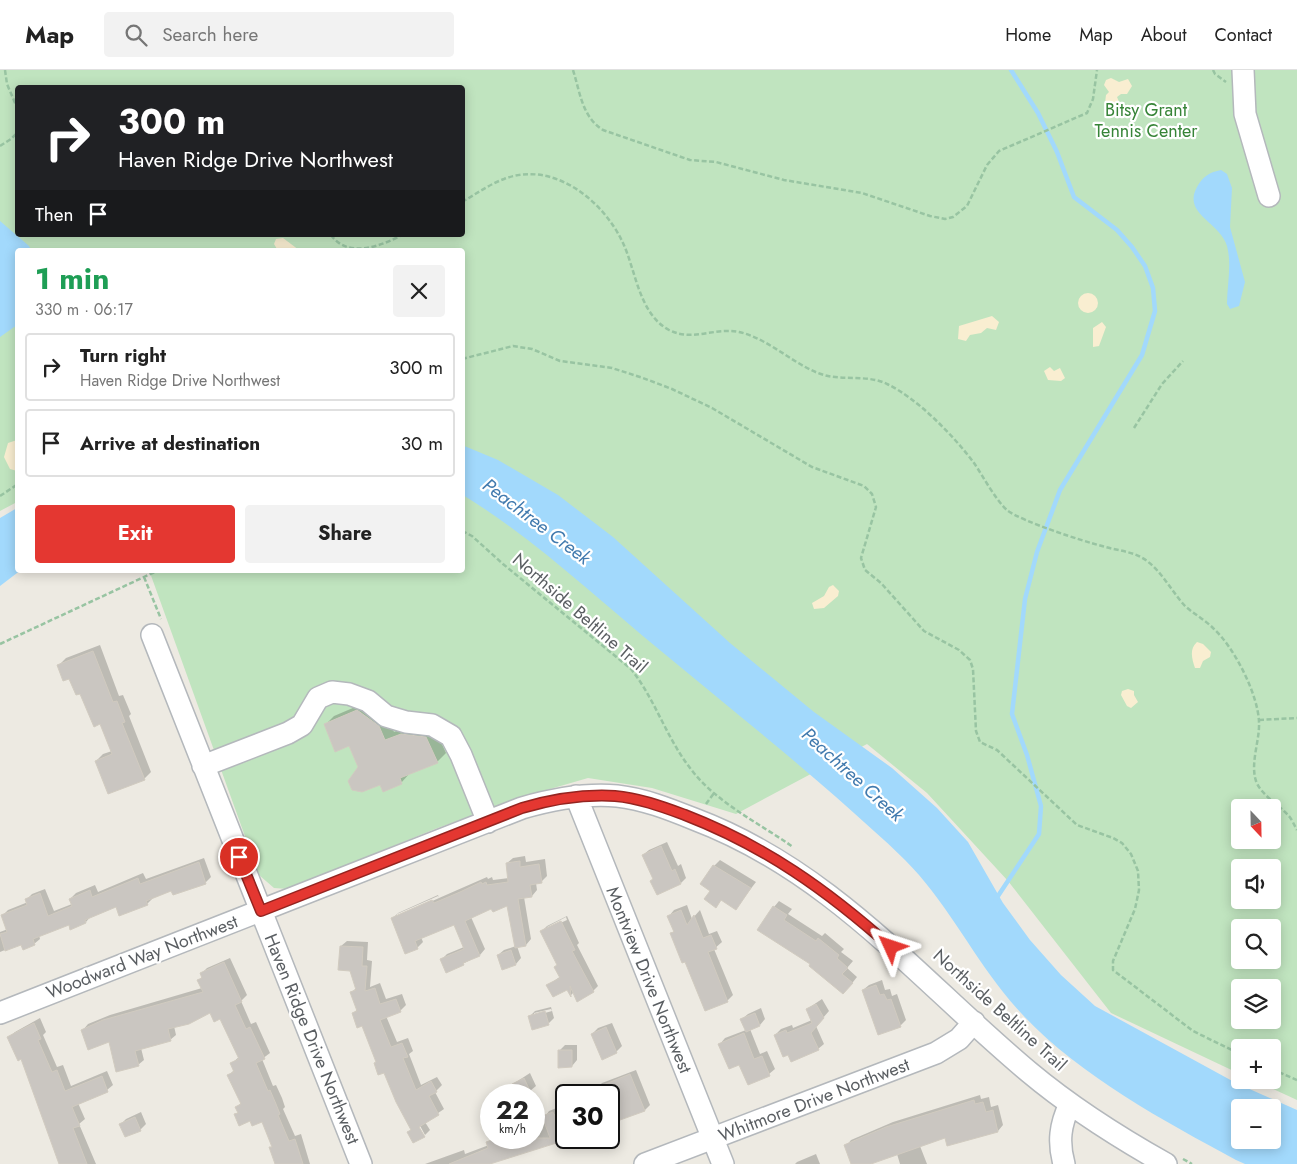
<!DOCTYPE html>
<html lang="en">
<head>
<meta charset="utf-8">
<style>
  body { margin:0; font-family:Jost,sans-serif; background:#f2f2f2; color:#222; height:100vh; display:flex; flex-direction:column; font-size:19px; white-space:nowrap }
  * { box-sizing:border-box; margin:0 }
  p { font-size:16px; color:#767676 }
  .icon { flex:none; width:28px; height:28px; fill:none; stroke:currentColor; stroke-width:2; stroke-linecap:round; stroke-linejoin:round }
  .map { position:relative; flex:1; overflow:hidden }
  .details { position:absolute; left:15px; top:178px; width:450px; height:325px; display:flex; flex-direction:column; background:#fff; border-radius:5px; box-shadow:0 2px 12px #0003 }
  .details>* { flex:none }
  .banner { position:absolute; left:15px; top:15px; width:450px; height:152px; border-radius:5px; box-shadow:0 2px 12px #0003; background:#202124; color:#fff; overflow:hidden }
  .needle { width:32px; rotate:158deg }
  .fabs { position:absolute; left:1231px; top:729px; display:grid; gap:10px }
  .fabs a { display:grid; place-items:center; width:50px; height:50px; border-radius:5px; background:#fff; box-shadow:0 2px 12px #0003; font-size:25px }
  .speed { position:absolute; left:480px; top:1014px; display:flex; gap:10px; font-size:25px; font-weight:700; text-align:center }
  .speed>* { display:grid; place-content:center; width:65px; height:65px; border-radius:50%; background:#fff; box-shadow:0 2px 12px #0003; line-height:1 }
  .speed small { font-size:12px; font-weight:400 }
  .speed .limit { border:2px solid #111; border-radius:8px; background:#fff; color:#111 }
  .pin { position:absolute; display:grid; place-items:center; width:42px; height:42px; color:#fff; margin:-21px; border:2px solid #fff; border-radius:50%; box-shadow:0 1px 5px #0007 }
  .me { position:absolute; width:55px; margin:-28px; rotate:312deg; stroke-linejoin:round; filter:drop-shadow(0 0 4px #0008) }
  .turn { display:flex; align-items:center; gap:18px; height:105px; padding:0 20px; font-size:22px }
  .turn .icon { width:65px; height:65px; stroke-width:2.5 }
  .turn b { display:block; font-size:35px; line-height:42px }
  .then { display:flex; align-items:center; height:48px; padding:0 20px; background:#0003; gap:10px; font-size:19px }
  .round { display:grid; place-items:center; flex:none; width:52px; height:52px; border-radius:5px; background:#f2f2f2 }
  .headline { display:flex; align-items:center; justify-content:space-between; height:85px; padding:0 20px }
  h1 { font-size:30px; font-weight:700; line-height:38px; color:#1e9e55 }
  .primary-button { display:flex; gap:10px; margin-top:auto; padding:10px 20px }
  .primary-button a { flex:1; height:58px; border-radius:5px; background:#e43731; color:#fff; font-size:20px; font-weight:700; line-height:58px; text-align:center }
  .primary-button a+a { background:#f2f2f2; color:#222 }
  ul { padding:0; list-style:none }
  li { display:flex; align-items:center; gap:15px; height:68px; margin:0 10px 8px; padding:0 10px; border:2px solid #e0e0e0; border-radius:5px }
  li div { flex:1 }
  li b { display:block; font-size:19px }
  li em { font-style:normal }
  header { display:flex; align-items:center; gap:30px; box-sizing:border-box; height:70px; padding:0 25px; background:#fff; border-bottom:1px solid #e0e0e0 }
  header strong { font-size:24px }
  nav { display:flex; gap:28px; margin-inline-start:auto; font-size:18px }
  .search { width:350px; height:45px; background:#f2f2f2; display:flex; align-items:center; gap:12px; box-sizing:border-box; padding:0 18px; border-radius:5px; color:#767676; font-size:19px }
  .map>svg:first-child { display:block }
</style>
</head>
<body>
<header>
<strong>Map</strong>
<div class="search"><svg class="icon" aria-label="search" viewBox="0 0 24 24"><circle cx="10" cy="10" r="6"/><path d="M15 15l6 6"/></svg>Search here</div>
<nav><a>Home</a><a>Map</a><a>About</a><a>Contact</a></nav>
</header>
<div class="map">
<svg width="1297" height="1094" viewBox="0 0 1297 1094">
  <rect width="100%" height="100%" fill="#edeae2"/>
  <!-- green -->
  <path fill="#c0e4bf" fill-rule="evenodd" d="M 0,0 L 1297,0 L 1297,1030 L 1254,1010 L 1272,1010 L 1272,978 L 1240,978 L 1240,1004 L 1111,943 L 1008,811 L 927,723 L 867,674 L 736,744 L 652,718 L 588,708 L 526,726 L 435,759 L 288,819 L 274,818 L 259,805 L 149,500 L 462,500 L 462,180 L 18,180 L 17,432 L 0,441 ZM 18,18 L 462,18 L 462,165 L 18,165 ZM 1240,738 L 1272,738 L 1272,770 L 1240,770 ZM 1240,798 L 1272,798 L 1272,830 L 1240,830 ZM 1240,858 L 1272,858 L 1272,890 L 1240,890 ZM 1240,918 L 1272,918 L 1272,950 L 1240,950 Z"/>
  <!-- sand -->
  <path fill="#f9eed1" d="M 1111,8 L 1119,12 L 1128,9 L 1132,16 L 1127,24 L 1121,24 L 1117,27 L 1120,34 L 1116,40 L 1111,40 L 1105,33 L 1106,25 L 1109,22 L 1104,15 L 1106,10 Z
    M 283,168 L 299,180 L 277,179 L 274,174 L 276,169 Z
    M1078 233a10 10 0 1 1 20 0a10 10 0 1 1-20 0Z
    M 992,246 L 999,252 L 996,260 L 987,258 L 981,263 L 970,265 L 966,271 L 958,269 L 959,256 Z
    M 1102,252 L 1106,257 L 1099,276 L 1093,277 L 1093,258 Z
    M 1050,297 L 1054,301 L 1060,298 L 1065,308 L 1061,311 L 1048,310 L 1044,301 Z
    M 17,370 L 18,401 L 17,401 L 10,399 L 4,387 L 8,373 Z
    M 833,515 L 839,521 L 838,526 L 824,538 L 814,539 L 812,533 L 824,526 L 829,517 Z
    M 1197,572 L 1203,574 L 1211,582 L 1210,587 L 1203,591 L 1200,598 L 1195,598 C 1192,589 1189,579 1197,572 Z
    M 1128,619 L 1134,621 L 1134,625 L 1138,632 L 1131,638 L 1127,636 L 1121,625 L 1122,621 Z"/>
  <!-- water -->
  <path fill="#a2d9fc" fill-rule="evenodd" d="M 1221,100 L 1227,104 L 1232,118 L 1230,157 L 1245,212 L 1239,236 L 1230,239 L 1227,234 C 1227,215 1232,195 1227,176 C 1220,152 1182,144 1197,117 C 1202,107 1210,102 1221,100 Z
    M 0,151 L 29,176 L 31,180 L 18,180 L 17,255 L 0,267 Z
    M 462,375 L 498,390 L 558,425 L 613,467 L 730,573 L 814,642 L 892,698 L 937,738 L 968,772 L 1003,833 L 1030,870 L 1061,905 L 1095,936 L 1236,1013 L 1297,1040 L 1297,1094 L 1245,1094 L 1236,1090 C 1155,1046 1061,996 1003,922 C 969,879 944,829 905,790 C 883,768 859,748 836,727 C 779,677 720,630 661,581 C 595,527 536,470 463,425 ZM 1240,1038 L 1272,1038 L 1272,1070 L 1240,1070 Z
    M 17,438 L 18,500 L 21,500 L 0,516 L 0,448 Z"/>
  <!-- shadow -->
  <path fill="#0003" fill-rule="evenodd" d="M 100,575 L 119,626 L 123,625 L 131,644 L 129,646 L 151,702 L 145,708 L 109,723 L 96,691 L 103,684 L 112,681 L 101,653 L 70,607 L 59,595 L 66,588 Z
    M 367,632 L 388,648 L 394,662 L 411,655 L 435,659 L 446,683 L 437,692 L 410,703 L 401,713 L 381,713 L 360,697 L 350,674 L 325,655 L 334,646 Z
    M 667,772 L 678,796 L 681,794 L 686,808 L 681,813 L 657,824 L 654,809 L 643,785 L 649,780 Z
    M 525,786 L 526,792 L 545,789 L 547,806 L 541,812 L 536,813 L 537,820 L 532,826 L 524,827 L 531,869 L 526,875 L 517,876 L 521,888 L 516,894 L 498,885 L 504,880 L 516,876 L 508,835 L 492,837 L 471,847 L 485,879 L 480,885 L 447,902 L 441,890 L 447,884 L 464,877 L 454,853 L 421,867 L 423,872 L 417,878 L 392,849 L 398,843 L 438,825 L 439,828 L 487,807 L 488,809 L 492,807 L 493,810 L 509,808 L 507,793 L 513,788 ZM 438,826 L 439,828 L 397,847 L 397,844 Z
    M 204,788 L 211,807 L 206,812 L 173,824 L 172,820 L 153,828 L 147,834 L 117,836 L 91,846 L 86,852 L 69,853 L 39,865 L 40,869 L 34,874 L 22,873 L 0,882 L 0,862 L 8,859 L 2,846 L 8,840 L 28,832 L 27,829 L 32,824 L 45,819 L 54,841 L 72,834 L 70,829 L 76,823 L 95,815 L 98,822 L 143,803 L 146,809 Z
    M 720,790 L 756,812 L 736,838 L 722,829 L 716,836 L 712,821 L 714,796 Z
    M 779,831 L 792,839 L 788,844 L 822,866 L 825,863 L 844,879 L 841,882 L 853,891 L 847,898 L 857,907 L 849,917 L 812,894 L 774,837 Z
    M 687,835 L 692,849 L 700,840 L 709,864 L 717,861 L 722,872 L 714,879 L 733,925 L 727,931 L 686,890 L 672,864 L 674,861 L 669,846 L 674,840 Z
    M 567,846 L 579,873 L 577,875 L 598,916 L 593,921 L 574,922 L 571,925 L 567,918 L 548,915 L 561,906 L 558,895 L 542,861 L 547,856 ZM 566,847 L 567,850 L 547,859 L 547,857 Z
    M 347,871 L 368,872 L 367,890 L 372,891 L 370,917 L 380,913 L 386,929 L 402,924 L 406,935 L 400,941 L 386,946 L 397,972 L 408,968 L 413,981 L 409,984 L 421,1015 L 437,1007 L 442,1015 L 435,1022 L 444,1039 L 425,1052 L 430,1060 L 425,1065 L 417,1050 L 415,1052 L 424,1066 L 408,1062 L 412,1059 L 384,1001 L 377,991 L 363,955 L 353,943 L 358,939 L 352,922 L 357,917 L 341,876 Z
    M 230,888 L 247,925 L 241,931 L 251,954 L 256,952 L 270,983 L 262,989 L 273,1016 L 276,1015 L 282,1028 L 285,1037 L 283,1039 L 295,1066 L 301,1064 L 310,1094 L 276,1094 L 271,1078 L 273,1076 L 262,1050 L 251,1049 L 236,1044 L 239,1042 L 237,1037 L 241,1033 L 229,1005 L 235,999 L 232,993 L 239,987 L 221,947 L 210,942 L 174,956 L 176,965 L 170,970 L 141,978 L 144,990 L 138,995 L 109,971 L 83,960 L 88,954 L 110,945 L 202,918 L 199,910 L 203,906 L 201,904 L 207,898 Z
    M 882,910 L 885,920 L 890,919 L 892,926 L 897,924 L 906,950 L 901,955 L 879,963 L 863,920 L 869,915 Z
    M 822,929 L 829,941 L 816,956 L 824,974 L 818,979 L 775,965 L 781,959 L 792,955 L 793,958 L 812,950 L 807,939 Z
    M 551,937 L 554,948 L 548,954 L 529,947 L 535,941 ZM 551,939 L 552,941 L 534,946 L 534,943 Z
    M 761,938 L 765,949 L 760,955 L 750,959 L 760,984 L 767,981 L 775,999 L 769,1004 L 740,993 L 720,974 L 725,968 L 746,960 L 742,949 L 748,944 Z
    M 40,948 L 46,962 L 43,965 L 57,997 L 63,995 L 71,1016 L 107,1001 L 113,1015 L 107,1020 L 78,1033 L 85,1049 L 79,1054 L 96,1094 L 60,1094 L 22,988 L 9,967 L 15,962 Z
    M 612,953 L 622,976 L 616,982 L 592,964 L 598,958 Z
    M 565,975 L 577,975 L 577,990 L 572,996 L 559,981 Z
    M 636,1000 L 650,1035 L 645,1040 L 610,1053 L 609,1025 L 599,1025 L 596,1019 L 602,1013 Z
    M 530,1003 L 536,1016 L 530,1021 L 518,1025 L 513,1014 Z
    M 980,1025 L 981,1029 L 989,1027 L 991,1037 L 998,1035 L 1003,1055 L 998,1061 L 948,1074 L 946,1067 L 920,1076 L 927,1094 L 900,1094 L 897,1084 L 868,1094 L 853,1094 L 846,1076 L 851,1070 L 893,1052 Z
    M 559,1037 L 560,1040 L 566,1038 L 566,1068 L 570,1068 L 485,1094 L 425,1094 L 464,1080 L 465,1084 L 489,1075 L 488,1072 L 493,1068 L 534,1068 L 534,1051 L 544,1048 L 549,1041 Z
    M 141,1042 L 146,1054 L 140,1060 L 121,1054 L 126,1049 Z
    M 816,1084 L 820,1094 L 795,1094 L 797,1092 Z"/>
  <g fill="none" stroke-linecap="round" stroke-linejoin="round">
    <!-- stream -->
    <path stroke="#a2d9fc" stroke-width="4.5" d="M 996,829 L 1039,764 L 1041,736 L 1027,685 L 1012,644 L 1025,529 L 1037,482 L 1060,420 L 1142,285 L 1155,241 L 1153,218 L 1145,196 L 1132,177 L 1117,160 L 1074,127 L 1057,82 L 1038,43 L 1011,0"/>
  </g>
  <!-- building -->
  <path fill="#cac6c1" stroke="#d1cbc0" d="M 93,581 L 113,632 L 117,631 L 125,652 L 122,653 L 145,710 L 108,724 L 95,691 L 112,684 L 100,654 L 94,657 L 80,624 L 76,625 L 69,609 L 63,611 L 57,595 Z
    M 357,640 L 379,656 L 385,670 L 401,664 L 426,667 L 438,693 L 400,708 L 402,714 L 383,722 L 380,715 L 362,722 L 352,720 L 348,711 L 358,697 L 349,676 L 335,682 L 324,654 Z
    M 661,776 L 672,801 L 675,799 L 681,814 L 657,825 L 650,811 L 653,809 L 642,785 Z
    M 520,791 L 520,797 L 539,794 L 542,813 L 530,815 L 532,827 L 518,829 L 526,876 L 515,878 L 507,836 L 493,842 L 491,839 L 465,851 L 480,886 L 463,893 L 464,895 L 446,903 L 440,889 L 464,879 L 454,855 L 415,871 L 418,879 L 405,884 L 391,848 L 432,830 L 434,833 L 460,822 L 481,812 L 482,814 L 486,812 L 487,815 L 508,812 L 506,793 Z
    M 199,792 L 206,814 L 173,825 L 171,821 L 146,831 L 148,835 L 119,846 L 116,837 L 85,850 L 86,853 L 70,860 L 69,855 L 33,869 L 35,875 L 23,880 L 21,875 L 5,881 L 0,864 L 7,862 L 1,845 L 27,835 L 25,829 L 40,823 L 48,846 L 72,836 L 69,829 L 90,820 L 92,827 L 138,808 L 140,814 Z
    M 713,795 L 751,818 L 736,840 L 721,830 L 716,838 L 704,829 L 710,821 L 700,814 Z
    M 773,836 L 787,845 L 784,850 L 816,871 L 818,868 L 839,885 L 837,888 L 848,898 L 842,904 L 853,913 L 843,924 L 809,896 L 810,894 L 757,860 Z
    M 681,840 L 687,855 L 694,845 L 703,868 L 711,865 L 717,879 L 708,882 L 728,932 L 705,941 L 685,892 L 682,893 L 670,863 L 674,862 L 667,846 Z
    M 561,851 L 575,880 L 572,881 L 594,922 L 577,932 L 570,916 L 571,927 L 567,920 L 553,927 L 546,915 L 560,908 L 554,897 L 557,895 L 540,861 Z
    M 340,876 L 363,877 L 362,896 L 367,896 L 365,921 L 375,918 L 380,934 L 396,929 L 401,942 L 380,950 L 391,977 L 402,973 L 408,987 L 403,988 L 416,1020 L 431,1011 L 437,1022 L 429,1026 L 439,1045 L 419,1057 L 425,1067 L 413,1073 L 407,1062 L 411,1060 L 396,1032 L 384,1003 L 378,1005 L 374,993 L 376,992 L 362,956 L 357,958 L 352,943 L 357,941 L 350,922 L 356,920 L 350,901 L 338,900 Z
    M 511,880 L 516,895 L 502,900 L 497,885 Z
    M 224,892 L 242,932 L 235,935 L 246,959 L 250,957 L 265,989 L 256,993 L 268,1021 L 270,1020 L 276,1034 L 280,1044 L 278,1045 L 289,1071 L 295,1069 L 303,1094 L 275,1094 L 269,1077 L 272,1077 L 262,1052 L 252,1056 L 250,1051 L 239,1056 L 234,1044 L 238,1043 L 235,1037 L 241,1034 L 227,1005 L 234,1002 L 230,993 L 239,989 L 220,949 L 214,952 L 210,943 L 189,954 L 168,959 L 171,971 L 135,981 L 139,996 L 116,1002 L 109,972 L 88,980 L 81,960 L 103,950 L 203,922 L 197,910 L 202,908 L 200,903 Z
    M 876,915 L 880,925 L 884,924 L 887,930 L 891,929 L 901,957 L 878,965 L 862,920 Z
    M 816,934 L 824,948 L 811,963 L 819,980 L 791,992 L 788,985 L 783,987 L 774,965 L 786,960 L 787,963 L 812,953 L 806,939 Z
    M 545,941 L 549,955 L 532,960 L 528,946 Z
    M 755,943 L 760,956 L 746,962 L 740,949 Z
    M 34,953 L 41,969 L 38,970 L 52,1002 L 57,1000 L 65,1021 L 102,1006 L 108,1022 L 72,1037 L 80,1056 L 73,1058 L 87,1094 L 59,1094 L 21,989 L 18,991 L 7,967 Z
    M 606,957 L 617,983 L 602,990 L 591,964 Z
    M 744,963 L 754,989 L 762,986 L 770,1006 L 748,1015 L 739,995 L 729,999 L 718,974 Z
    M 558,980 L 572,980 L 572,997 L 558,998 Z
    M 630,1004 L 645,1041 L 609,1054 L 609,1025 L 581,1024 Z
    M 524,1008 L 532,1025 L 517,1025 L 512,1014 Z
    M 974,1030 L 975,1034 L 983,1032 L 986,1042 L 993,1040 L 998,1062 L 947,1076 L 945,1068 L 871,1094 L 851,1094 L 844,1075 L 886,1057 Z
    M 566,1040 L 566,1070 L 490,1094 L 449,1094 L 488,1078 L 486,1072 L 498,1068 L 550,1068 L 542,1046 L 553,1042 L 554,1045 Z
    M 135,1047 L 141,1061 L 125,1067 L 119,1054 Z"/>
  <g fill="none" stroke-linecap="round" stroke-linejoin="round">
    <!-- minor casing -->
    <g stroke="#b4b8bc" stroke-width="24">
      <path id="minor" d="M 1243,0 L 1245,44 L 1269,126
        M 152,565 L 361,1094
        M 203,696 L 288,663 L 302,655 L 318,628 L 332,622 L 349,624 L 368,631 L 386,646 L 406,652 L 432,655 L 451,666 L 461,685 L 488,752
        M 576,726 L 723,1094
        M 0,943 L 522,738 C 553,729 584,723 617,726 C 644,729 669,739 694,749 C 832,801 919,910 1029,1002 C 1072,1038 1118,1067 1166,1094
        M 645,1094 L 936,983 L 959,969 L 974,952
        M 1064,1094 C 1058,1072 1060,1055 1070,1034"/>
    </g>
    <!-- path -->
    <path stroke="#98c4a2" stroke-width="2.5" stroke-dasharray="5 2.5" stroke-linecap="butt" d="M 5,0 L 7,14 L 18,40
      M 573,0 C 580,22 582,47 603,60 L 690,90 L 716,92 L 784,110 L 862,123 L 930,146 L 945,149 L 953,147 L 967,136 L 987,95 L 999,81 L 1087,43 L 1093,29 L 1097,0
      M 1213,0 L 1215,4 L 1226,12
      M 0,76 L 11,69 L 18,62
      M 462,132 C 476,124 490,114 504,109 C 553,90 603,130 623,173 C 636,201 639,244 669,260 C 692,272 715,257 739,262 C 771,269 799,300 828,306 C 847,310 869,305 887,314 C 917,328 954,366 974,393 C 983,406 996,431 1008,441 C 1024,452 1082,471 1102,476 C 1118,481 1134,481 1147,491 C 1163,503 1172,522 1185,536 C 1194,544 1205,550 1213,558 C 1234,577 1258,624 1259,652 C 1260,670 1250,693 1256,711 C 1261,725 1278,734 1288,745 C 1292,749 1294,755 1297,760
      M 331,165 C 348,189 381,176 402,165
      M 462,289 L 513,276 L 532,279 L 560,291 L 612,298 L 643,308 L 672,319 L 712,338 L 812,397 L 864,416 L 872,424 L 876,437 L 861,488 L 865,500 L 881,513 L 924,561 L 959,580 L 970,590 L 973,599 L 976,661 L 980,672 L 997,680 L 1077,755 L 1113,768 L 1122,773 L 1131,784 L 1138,801 L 1139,820 L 1135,839 L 1113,891 L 1113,900 L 1193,961 L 1240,984
      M 1134,358 L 1162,314 L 1183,291
      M 0,426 L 18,414
      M 462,461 L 472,466 L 503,494 L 631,599 C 655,629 666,667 690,698 C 715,732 759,753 793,777
      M 144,507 L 161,549
      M 0,574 L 159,500
      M 1259,650 L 1297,648
      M 706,734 L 714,723
      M 1272,999 L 1297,1010
      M 1183,1089 L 1192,1094"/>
    <!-- minor -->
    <use href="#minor" stroke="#fff" stroke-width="21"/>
  </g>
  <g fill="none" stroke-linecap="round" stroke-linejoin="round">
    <!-- route casing -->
    <g stroke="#942420" stroke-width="12">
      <path id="route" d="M 239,787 L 261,841 L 522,738 C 553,729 583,724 615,726 C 639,728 663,737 685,745 C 765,776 827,820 891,877"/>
    </g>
    <!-- route -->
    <use href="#route" stroke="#e43731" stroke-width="9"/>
  </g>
  <g text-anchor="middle" stroke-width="4.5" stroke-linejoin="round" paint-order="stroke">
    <!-- park labels -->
    <g font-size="18" fill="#378438" stroke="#fff">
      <text x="1146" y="46">Bitsy Grant<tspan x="1146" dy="21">Tennis Center</tspan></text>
    </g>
    <!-- street labels -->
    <g font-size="18" fill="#5a5e62" stroke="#fff">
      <text transform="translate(580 543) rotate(41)" y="6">Northside Beltline Trail</text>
      <text transform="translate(142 887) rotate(-21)" y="6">Woodward Way Northwest</text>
      <text transform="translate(649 910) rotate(68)" y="6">Montview Drive Northwest</text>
      <text transform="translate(1000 940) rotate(42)" y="6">Northside Beltline Trail</text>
      <text transform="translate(312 969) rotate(68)" y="6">Haven Ridge Drive Northwest</text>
      <text transform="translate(814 1030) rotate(-21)" y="6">Whitmore Drive Northwest</text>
    </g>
    <!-- water labels -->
    <g font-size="19" font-style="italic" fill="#417aae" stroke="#fff">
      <text transform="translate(537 451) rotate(37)" y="7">Peachtree Creek</text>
      <text transform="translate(853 704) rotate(42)" y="7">Peachtree Creek</text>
    </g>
  </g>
</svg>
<div class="fabs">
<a><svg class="needle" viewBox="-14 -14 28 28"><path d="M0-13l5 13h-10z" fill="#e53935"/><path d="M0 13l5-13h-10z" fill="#767676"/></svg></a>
<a><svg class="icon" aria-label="sound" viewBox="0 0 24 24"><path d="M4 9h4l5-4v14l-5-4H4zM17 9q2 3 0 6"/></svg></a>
<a><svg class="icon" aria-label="search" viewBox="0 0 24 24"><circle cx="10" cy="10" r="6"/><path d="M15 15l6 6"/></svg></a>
<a><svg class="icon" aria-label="layers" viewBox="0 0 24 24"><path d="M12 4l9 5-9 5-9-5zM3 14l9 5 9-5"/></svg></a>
<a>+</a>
<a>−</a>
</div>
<div class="speed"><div>22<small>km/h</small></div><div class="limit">30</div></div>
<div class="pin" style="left:239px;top:787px;background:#d93025"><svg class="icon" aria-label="arrive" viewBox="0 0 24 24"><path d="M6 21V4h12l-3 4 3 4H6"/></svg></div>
<svg class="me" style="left:891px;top:877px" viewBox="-20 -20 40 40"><path d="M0-17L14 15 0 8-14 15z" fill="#e43731" stroke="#fff" stroke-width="4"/></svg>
<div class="banner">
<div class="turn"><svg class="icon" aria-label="right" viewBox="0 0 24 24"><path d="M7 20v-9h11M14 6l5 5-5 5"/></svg><div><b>300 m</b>Haven Ridge Drive Northwest</div></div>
<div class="then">Then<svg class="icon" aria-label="arrive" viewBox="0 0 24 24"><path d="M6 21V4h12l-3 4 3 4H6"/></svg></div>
</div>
<section class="details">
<div class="headline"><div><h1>1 min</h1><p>330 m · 06:17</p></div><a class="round"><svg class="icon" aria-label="close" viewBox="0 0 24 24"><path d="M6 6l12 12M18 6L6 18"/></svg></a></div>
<ul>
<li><svg class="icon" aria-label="right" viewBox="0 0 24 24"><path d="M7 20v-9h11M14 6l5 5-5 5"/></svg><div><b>Turn right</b><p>Haven Ridge Drive Northwest</p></div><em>300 m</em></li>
<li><svg class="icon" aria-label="arrive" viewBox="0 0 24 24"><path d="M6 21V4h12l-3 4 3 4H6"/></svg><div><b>Arrive at destination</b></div><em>30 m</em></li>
</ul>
<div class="primary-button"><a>Exit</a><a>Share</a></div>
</section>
</div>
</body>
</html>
